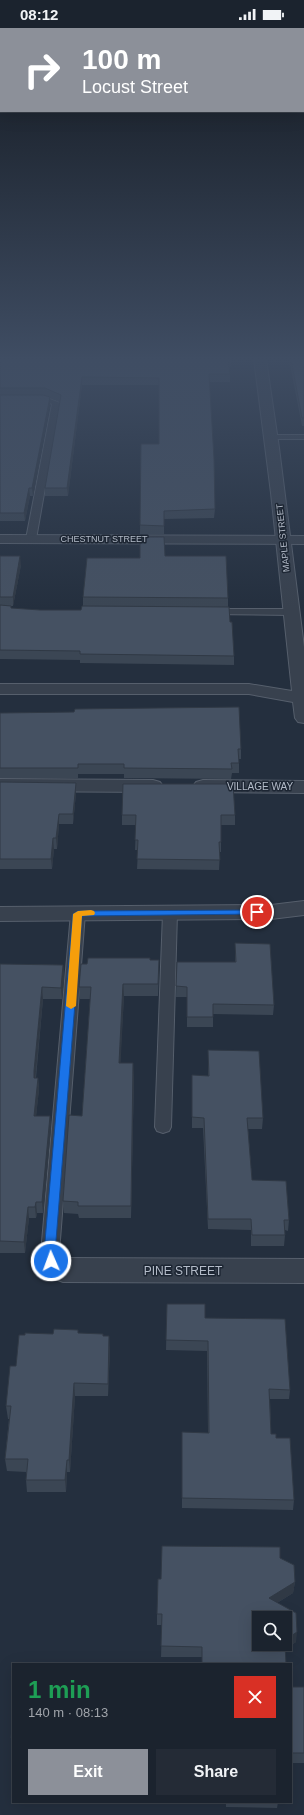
<!DOCTYPE html>
<html lang="en">
<head>
<meta charset="utf-8">
<style>
  body { margin:0; font-family:Helvetica,sans-serif; background:#242b36; color:#f1f3f6; height:100vh; display:flex; flex-direction:column; font-size:15px; white-space:nowrap }
  * { box-sizing:border-box; margin:0 }
  p { font-size:13px; color:#a0a4aa }
  .icon { flex:none; width:22px; height:22px; fill:none; stroke:currentColor; stroke-width:2; stroke-linecap:round; stroke-linejoin:round }
  .map { position:relative; flex:1; overflow:hidden }
  .side { position:absolute; left:12px; top:1635px; width:280px; height:140px; display:flex; flex-direction:column; background:#1b232e; border-radius:0px; box-shadow:0 4px 16px #0002,0 0 0 1px #39404a }
  .side>* { flex:none }
  .banner { position:absolute; left:0px; top:0px; width:304px; height:84px; box-shadow:0 4px 16px #0002,0 0 0 1px #39404a; background:#8c9099; color:#fff; overflow:hidden }
  .controls { position:absolute; left:252px; top:1583px; display:grid; gap:8px }
  .controls a { display:grid; place-items:center; width:40px; height:40px; border-radius:0px; background:#1b232e; box-shadow:0 4px 16px #0002,0 0 0 1px #39404a; font-size:20px }
  .pin { position:absolute; display:grid; place-items:center; width:34px; height:34px; color:#fff; margin:-17px; border:2px solid #fff; border-radius:50%; box-shadow:0 1px 4px #0007 }
  .me { position:absolute; width:44px; margin:-22px; rotate:358deg; stroke-linejoin:round; filter:drop-shadow(0 0 3px #0008) }
  .turn { display:flex; align-items:center; gap:14px; height:84px; padding:0 16px; font-size:18px }
  .turn .icon { width:52px; height:52px; stroke-width:2.5 }
  .turn b { display:block; font-size:28px; line-height:34px }
  .round { display:grid; place-items:center; flex:none; width:42px; height:42px; border-radius:0px; background:#242b36 }
  .summary { display:flex; align-items:center; justify-content:space-between; height:68px; padding:0 16px }
  h1 { font-size:24px; font-weight:800; line-height:30px; color:#1e9e55 }
  .button { display:flex; gap:8px; margin-top:auto; padding:8px 16px }
  .button a { flex:1; height:46px; border-radius:0px; background:#8c9099; color:#fff; font-size:16px; font-weight:800; line-height:46px; text-align:center }
  .button a+a { background:#242b36; color:#f1f3f6 }
  .status { display:flex; justify-content:space-between; align-items:center; height:28px; padding:0 20px; background:#1b232e; direction:ltr }
  .status svg { height:11px; fill:currentColor }
  .map>svg:first-child { display:block }
</style>
</head>
<body>
<div class="status"><b>08:12</b><svg viewBox="0 0 49 12"><path d="M0 12V9h3v3zM5 12V6h3v6zM10 12V3h3v9zM15 12V0h3v12zM26 1h20v11H26zM47 4h2v5h-2z"/></svg></div>
<div class="map">
<svg width="304" height="1787" viewBox="0 0 304 1787">
  <rect width="100%" height="100%" fill="#242f3e"/>
  <g fill="none" stroke-linecap="round" stroke-linejoin="round">
    <!-- service casing -->
    <g stroke="#565f6c" stroke-width="2">
      <path id="service" d="M 0,369 L 45,369 L 60,375 L 36,511 L 31,514 L 26,511 L 52,376 L 44,373 L 0,373 Z
        M 269,407 L 304,407 L 304,411 L 269,411 Z
        M 210,581 L 291,581 L 296,584 L 291,587 L 206,586 L 205,584 L 206,582 Z
        M 78,881 L 83,882 L 85,885 L 59,1225 L 61,1232 L 69,1237 L 72,1242 L 69,1247 L 63,1250 L 47,1242 L 41,1225 L 71,885 L 73,882 Z
        M 170,881 L 175,882 L 177,885 L 171,1099 L 169,1103 L 163,1105 L 157,1103 L 155,1099 L 163,885 L 165,882 Z"/>
    </g>
    <!-- minor casing -->
    <g stroke="#565f6c" stroke-width="2">
      <path id="minor" d="M 254,331 L 266,331 L 279,420 L 304,619 L 304,695 L 298,694 L 295,690 L 293,674 L 249,666 L 0,666 L 0,656 L 249,656 L 292,663 L 271,465 Z
        M 0,751 L 153,752 L 160,754 L 163,758 L 160,762 L 153,764 L 0,763 Z
        M 203,752 L 304,753 L 304,765 L 203,764 L 196,762 L 193,758 L 196,754 Z
        M 304,873 L 304,887 L 271,891 L 0,893 L 0,879 L 271,877 Z
        M 63,1230 L 304,1231 L 304,1255 L 63,1254 L 53,1250 L 49,1242 L 53,1234 Z"/>
    </g>
    <!-- tertiary casing -->
    <g stroke="#565f6c" stroke-width="2">
      <path id="tertiary" d="M 0,507 L 304,508 L 304,516 L 0,515 Z"/>
    </g>
    <!-- service -->
    <use href="#service" fill="#38414e" fill-rule="evenodd"/>
    <!-- minor -->
    <use href="#minor" fill="#38414e" fill-rule="evenodd"/>
    <!-- tertiary -->
    <use href="#tertiary" fill="#38414e" fill-rule="evenodd"/>
  </g>
  <!-- wall -->
  <path fill="#3b4654" d="M 0,331 L 231,331 L 231,338 L 229,339 L 230,346 L 230,354 L 209,354 L 215,481 L 214,490 L 164,491 L 164,506 L 140,506 L 141,416 L 159,416 L 159,357 L 82,357 L 68,468 L 45,468 L 45,460 L 60,374 L 50,370 L 50,377 L 33,468 L 30,468 L 25,493 L 0,493 Z
    M 289,331 L 304,331 L 304,398 L 302,398 Z
    M 0,528 L 21,537 L 13,578 L 11,578 L 11,580 L 40,582 L 81,582 L 83,578 L 83,569 L 140,530 L 165,528 L 228,570 L 228,579 L 234,628 L 234,637 L 80,635 L 80,632 L 0,631 Z
    M 0,685 L 241,721 L 241,731 L 239,731 L 239,745 L 232,745 L 231,751 L 124,750 L 124,746 L 78,746 L 78,750 L 0,750 Z
    M 0,754 L 76,765 L 73,796 L 59,796 L 57,821 L 54,821 L 52,841 L 0,841 Z
    M 122,787 L 235,787 L 235,797 L 221,797 L 221,824 L 220,824 L 219,842 L 137,841 L 138,822 L 135,822 L 136,797 L 122,797 Z
    M 235,915 L 274,977 L 273,987 L 213,986 L 213,999 L 187,999 L 187,969 L 176,969 L 177,934 L 235,934 Z
    M 150,932 L 159,944 L 158,968 L 124,968 L 120,1035 L 134,1047 L 131,1190 L 79,1190 L 78,1186 L 64,1185 L 63,1173 L 82,1088 L 90,971 L 80,971 L 79,959 L 87,936 Z
    M 0,936 L 63,937 L 64,948 L 62,971 L 43,971 L 36,1050 L 38,1050 L 39,1061 L 36,1088 L 50,1088 L 51,1099 L 43,1185 L 37,1185 L 36,1190 L 29,1190 L 25,1225 L 0,1225 Z
    M 208,1022 L 263,1090 L 262,1101 L 248,1101 L 252,1152 L 289,1192 L 288,1203 L 285,1202 L 285,1207 L 284,1218 L 251,1218 L 251,1202 L 208,1201 L 203,1100 L 192,1100 L 192,1047 L 208,1048 Z
    M 167,1276 L 205,1290 L 290,1362 L 289,1371 L 270,1371 L 271,1406 L 294,1472 L 293,1482 L 182,1480 L 182,1414 L 208,1405 L 207,1323 L 166,1322 Z
    M 78,1302 L 78,1305 L 103,1308 L 110,1320 L 108,1368 L 75,1368 L 70,1444 L 67,1444 L 66,1464 L 27,1464 L 26,1452 L 26,1444 L 7,1443 L 5,1431 L 9,1391 L 8,1391 L 6,1378 L 16,1338 L 25,1307 L 53,1306 Z
    M 280,1530 L 295,1554 L 293,1565 L 277,1575 L 296,1614 L 285,1621 L 286,1636 L 202,1636 L 202,1629 L 161,1629 L 162,1597 L 157,1597 L 157,1586 L 161,1551 Z
    M 291,1659 L 304,1659 L 304,1735 L 291,1735 Z
    M 13,1688 L 13,1718 L 12,1718 L 11,1710 Z
    M 226,1774 L 278,1774 L 277,1780 L 226,1779 Z"/>
  <!-- shaded-wall -->
  <path fill="#303945" d="M 82,349 L 82,357 L 68,468 L 67,460 Z
    M 50,369 L 50,377 L 33,468 L 32,460 Z
    M 29,460 L 30,468 L 25,493 L 24,485 Z
    M 20,528 L 21,537 L 13,578 L 13,569 Z
    M 76,755 L 76,765 L 73,796 L 73,786 Z
    M 59,786 L 59,796 L 57,821 L 56,810 Z
    M 53,810 L 54,821 L 52,841 L 51,831 Z
    M 63,937 L 64,948 L 62,971 L 61,960 Z
    M 123,956 L 124,968 L 120,1047 L 119,1035 Z
    M 42,959 L 43,971 L 35,1054 L 34,1050 L 34,1043 Z
    M 133,1035 L 134,1047 L 131,1190 L 131,1178 Z
    M 38,1050 L 39,1061 L 35,1099 L 34,1088 Z
    M 50,1088 L 51,1099 L 43,1185 L 42,1174 Z
    M 36,1174 L 37,1185 L 36,1190 L 35,1179 Z
    M 28,1179 L 29,1190 L 25,1225 L 24,1214 Z
    M 109,1308 L 110,1320 L 108,1368 L 108,1356 Z
    M 74,1355 L 75,1368 L 70,1444 L 69,1432 Z
    M 67,1432 L 67,1444 L 66,1464 L 65,1452 Z
    M 295,1554 L 293,1565 L 267,1581 L 269,1570 Z
    M 297,1604 L 296,1614 L 283,1622 L 284,1616 L 285,1616 L 285,1612 Z"/>
  <!-- building -->
  <path fill="#455162" stroke="#303945" d="M 0,331 L 231,331 L 228,331 L 230,346 L 209,346 L 214,431 L 215,481 L 164,483 L 164,498 L 140,497 L 141,416 L 159,416 L 159,350 L 82,349 L 67,460 L 45,460 L 61,367 L 45,360 L 0,360 Z
    M 291,331 L 304,331 L 304,390 L 302,390 Z
    M 0,367 L 43,367 L 50,369 L 32,460 L 29,460 L 24,485 L 0,485 Z
    M 140,509 L 164,509 L 165,528 L 226,528 L 228,570 L 83,569 L 87,530 L 140,530 Z
    M 0,528 L 20,528 L 13,569 L 0,569 Z
    M 0,577 L 11,578 L 11,580 L 40,582 L 81,582 L 82,578 L 229,579 L 230,594 L 232,594 L 234,628 L 80,626 L 80,623 L 0,622 Z
    M 239,679 L 241,721 L 238,721 L 239,735 L 231,735 L 232,741 L 124,740 L 124,736 L 78,736 L 78,740 L 0,740 L 0,685 L 74,684 L 75,681 Z
    M 0,754 L 76,755 L 73,786 L 59,786 L 56,810 L 53,810 L 51,831 L 0,831 Z
    M 123,756 L 233,756 L 235,787 L 221,787 L 221,814 L 219,814 L 220,832 L 137,831 L 138,812 L 135,812 L 136,787 L 122,787 Z
    M 235,915 L 270,916 L 274,977 L 213,976 L 213,989 L 187,989 L 187,959 L 176,958 L 177,934 L 236,934 Z
    M 88,930 L 150,930 L 150,932 L 159,932 L 158,956 L 123,956 L 119,1035 L 133,1035 L 131,1178 L 78,1178 L 78,1174 L 63,1173 L 69,1087 L 82,1088 L 91,959 L 79,959 L 81,936 L 87,936 Z
    M 0,936 L 63,937 L 61,960 L 42,959 L 34,1043 L 34,1050 L 38,1050 L 34,1088 L 50,1088 L 42,1174 L 36,1174 L 35,1179 L 28,1179 L 24,1214 L 0,1213 Z
    M 208,1022 L 259,1023 L 263,1090 L 247,1090 L 252,1152 L 286,1153 L 289,1192 L 284,1192 L 285,1207 L 252,1207 L 251,1191 L 208,1191 L 204,1090 L 192,1089 L 192,1047 L 209,1048 Z
    M 167,1276 L 205,1276 L 205,1290 L 285,1291 L 290,1362 L 269,1361 L 271,1406 L 276,1406 L 276,1410 L 290,1410 L 294,1472 L 182,1470 L 182,1404 L 209,1405 L 208,1313 L 166,1312 Z
    M 54,1301 L 78,1302 L 78,1305 L 103,1306 L 103,1308 L 109,1308 L 108,1356 L 74,1355 L 69,1432 L 67,1432 L 65,1452 L 26,1452 L 28,1431 L 5,1431 L 11,1378 L 6,1378 L 10,1338 L 16,1338 L 19,1307 L 25,1307 L 25,1305 L 53,1306 Z
    M 162,1518 L 280,1519 L 280,1530 L 294,1537 L 295,1554 L 269,1570 L 296,1585 L 297,1604 L 285,1612 L 285,1590 L 259,1590 L 259,1616 L 285,1616 L 286,1636 L 202,1636 L 202,1619 L 161,1618 L 162,1586 L 157,1586 L 158,1551 L 161,1551 Z
    M 291,1659 L 304,1659 L 304,1725 L 291,1725 Z
    M 13,1688 L 13,1710 L 11,1710 Z"/>
  <!-- sky -->
  <linearGradient id="sky" x2="0" y2="1"><stop stop-color="#141a22"/><stop offset="0.57" stop-color="#3f4d63"/><stop offset="1" stop-color="#3f4d63" stop-opacity="0"/></linearGradient>
  <rect width="304" height="581" fill="url(#sky)"/>
  <!-- route -->
  <path fill="#1a73e8" stroke="#114b97" d="M 257,882 L 261,884 L 260,886 L 82,888 L 55,1225 L 57,1233 L 55,1237 L 51,1238 L 47,1237 L 44,1225 L 73,886 L 78,883 Z"/>
  <!-- slow -->
  <path fill="#f59e0b" d="M 91,882 L 94,883 L 95,885 L 94,887 L 82,888 L 76,978 L 71,981 L 66,978 L 73,886 L 78,883 Z"/>
  <g text-anchor="middle" stroke-width="3" stroke-linejoin="round" paint-order="stroke">
    <!-- far-street labels -->
    <g font-size="9" fill="#b4bcc9" stroke="#1d2633">
      <text transform="translate(283 510) rotate(-96)" y="3">MAPLE STREET</text>
      <text x="104" y="514">CHESTNUT STREET</text>
    </g>
    <!-- street labels -->
    <g font-size="10" fill="#b4bcc9" stroke="#1d2633">
      <text x="260" y="762">VILLAGE WAY</text>
    </g>
    <!-- near-street labels -->
    <g font-size="12" fill="#b4bcc9" stroke="#1d2633">
      <text x="183" y="1247">PINE STREET</text>
    </g>
  </g>
</svg>
<div class="controls">
<a><svg class="icon" aria-label="search" viewBox="0 0 24 24"><circle cx="10" cy="10" r="6"/><path d="M15 15l6 6"/></svg></a>
</div>
<div class="pin" style="left:257px;top:884px;background:#d93025"><svg class="icon" aria-label="arrive" viewBox="0 0 24 24"><path d="M6 21V4h12l-3 4 3 4H6"/></svg></div>
<svg class="me" style="left:51px;top:1233px" viewBox="-20 -20 40 40"><circle r="17" fill="#1a73e8" stroke="#fff" stroke-width="3"/><path d="M0-11L8 9 0 5-8 9z" fill="#fff"/></svg>
<div class="banner">
<div class="turn"><svg class="icon" aria-label="right" viewBox="0 0 24 24"><path d="M7 20v-9h11M14 6l5 5-5 5"/></svg><div><b>100 m</b>Locust Street</div></div>
</div>
<section class="side">
<div class="summary"><div><h1>1 min</h1><p>140 m · 08:13</p></div><a class="round" style="background:#d93025;color:#fff"><svg class="icon" aria-label="close" viewBox="0 0 24 24"><path d="M6 6l12 12M18 6L6 18"/></svg></a></div>
<div class="button"><a>Exit</a><a>Share</a></div>
</section>
</div>
</body>
</html>
